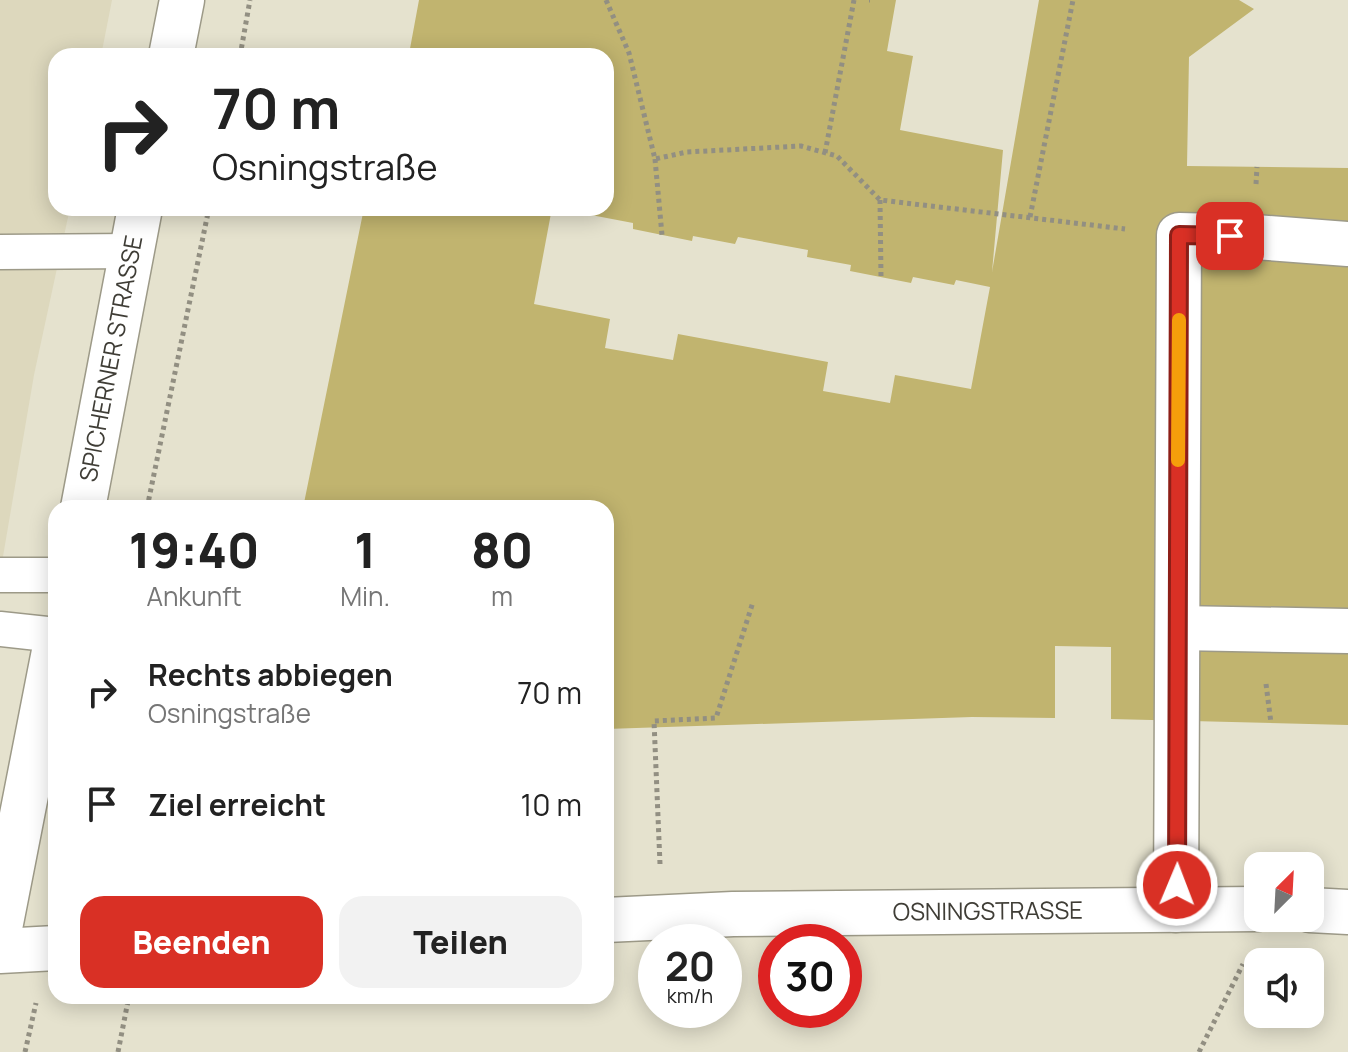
<!DOCTYPE html>
<html lang="de">
<head>
<meta charset="utf-8">
<style>
  body { margin:0; font-family:Manrope,sans-serif; background:#f2f2f2; color:#222; height:100vh; display:flex; flex-direction:column; font-size:30px; white-space:nowrap }
  * { box-sizing:border-box; margin:0 }
  p { font-size:26px; color:#767676 }
  .icon { flex:none; width:44px; height:44px; fill:none; stroke:currentColor; stroke-width:2; stroke-linecap:round; stroke-linejoin:round }
  .map { position:relative; flex:1; overflow:hidden }
  .sheet { position:absolute; left:48px; top:500px; width:566px; height:504px; display:flex; flex-direction:column; background:#fff; border-radius:24px; box-shadow:0 4px 20px #0003 }
  .sheet>* { flex:none }
  .hud { position:absolute; left:48px; top:48px; width:566px; height:168px; border-radius:24px; box-shadow:0 4px 20px #0003; background:#fff; color:#222; overflow:hidden }
  .needle { width:52px; rotate:24deg }
  .buttons { position:absolute; left:1244px; top:852px; display:grid; gap:16px }
  .buttons a { display:grid; place-items:center; width:80px; height:80px; border-radius:16px; background:#fff; box-shadow:0 4px 20px #0003; font-size:40px }
  .speed { position:absolute; left:638px; top:924px; display:flex; gap:16px; font-size:40px; font-weight:700; text-align:center }
  .speed>* { display:grid; place-content:center; width:104px; height:104px; border-radius:50%; background:#fff; box-shadow:0 4px 20px #0003; line-height:1 }
  .speed small { font-size:20px; font-weight:400 }
  .speed .limit { border:12px solid #d22; background:#fff; color:#111 }
  .pin { position:absolute; display:grid; place-items:center; width:68px; height:68px; color:#fff; margin:-34px; border-radius:16px; box-shadow:0 4px 12px #0006 }
  .me { position:absolute; width:88px; margin:-44px; rotate:1deg; stroke-linejoin:round; filter:drop-shadow(0 0 6px #0008) }
  .turn { display:flex; align-items:center; gap:28px; height:168px; padding:0 32px; font-size:36px }
  .turn .icon { width:104px; height:104px; stroke-width:2.5 }
  .turn b { display:block; font-size:56px; line-height:68px }
  .eta { display:flex; justify-content:space-evenly; align-items:center; height:136px; text-align:center }
  .eta b { font-size:48px; font-weight:800; line-height:56px }
  .button { display:flex; gap:16px; margin-top:auto; padding:16px 32px }
  .button a { flex:1; height:92px; border-radius:24px; background:#d93025; color:#fff; font-size:32px; font-weight:800; line-height:92px; text-align:center }
  .button a+a { background:#f2f2f2; color:#222 }
  ul { padding:0; list-style:none }
  li { display:flex; align-items:center; gap:24px; height:112px; padding:0 32px }
  li div { flex:1 }
  li b { display:block; font-size:30px }
  li em { font-style:normal }
  .map>svg:first-child { display:block }
</style>
</head>
<body>
<div class="map">
<svg width="1348" height="1052" viewBox="0 0 1348 1052">
  <rect width="100%" height="100%" fill="#e5e2ce"/>
  <!-- built -->
  <path fill="#ddd8bd" d="M 0,0 L 112,0 L 101,56 L 56,56 L 56,208 L 70,208 L 34,375 L 0,574 Z"/>
  <!-- green -->
  <path fill="#c1b46f" d="M 419,0 L 896,0 L 887,51 L 913,56 L 900,130 L 1003,150 L 992,272 L 1039,0 L 1239,0 L 1254,9 L 1189,57 L 1187,166 L 1348,168 L 1348,725 L 1111,719 L 1111,647 L 1055,646 L 1055,718 L 972,717 L 606,729 L 606,508 L 303,508 L 364,208 L 552,208 L 534,304 L 610,319 L 605,348 L 673,360 L 678,334 L 828,362 L 823,391 L 890,403 L 895,375 L 971,389 L 990,287 L 956,280 L 954,285 L 913,277 L 911,283 L 850,271 L 851,265 L 807,257 L 808,250 L 738,237 L 735,244 L 693,236 L 692,241 L 633,229 L 633,223 L 591,215 L 592,208 L 606,208 L 606,56 L 395,56 L 396,52 L 409,54 Z"/>
  <g fill="none" stroke-linecap="round" stroke-linejoin="round">
    <!-- service casing -->
    <g stroke="#9d9a88" stroke-width="37">
      <path id="service" d="M 0,252 L 132,251
        M 0,575 L 56,575
        M 0,629 L 56,635"/>
    </g>
    <!-- minor casing -->
    <g stroke="#9d9a88" stroke-width="47">
      <g id="minor">
        <path d="M 171,56 L 182,0"/>
        <path id="s1" d="M 83,508 L 140,208"/>
        <path d="M 1178,628 L 1348,631"/>
        <path d="M 1176,910 L 1179,235 L 1255,237 L 1348,244"/>
        <path d="M 1310,910 L 1348,912"/>
        <path id="s2" d="M 606,920 L 733,914 L 1258,909"/>
        <path d="M 0,928 L 56,641"/>
        <path d="M 0,951 L 56,948"/>
      </g>
    </g>
    <!-- path -->
    <path stroke="#928f82" stroke-width="5" stroke-dasharray="4 4" stroke-linecap="butt" d="M 606,0 L 629,53 L 655,159 L 687,152 L 801,146 L 837,156 L 880,200 L 1125,229
      M 869,0 L 870,0
      M 240,56 L 250,0
      M 825,153 L 854,0
      M 655,159 L 662,235
      M 1256,184 L 1257,167
      M 880,200 L 881,277
      M 1030,217 L 1073,0
      M 147,508 L 209,208
      M 1266,684 L 1271,723
      M 660,864 L 654,721 L 716,718 L 753,602
      M 113,996 L 128,1002
      M 25,1052 L 36,1003
      M 118,1052 L 129,996
      M 1199,1052 L 1243,964"/>
    <!-- service -->
    <use href="#service" stroke="#fff" stroke-width="34"/>
    <!-- minor -->
    <use href="#minor" stroke="#fff" stroke-width="44"/>
  </g>
  <g fill="none" stroke-linecap="round" stroke-linejoin="round">
    <!-- route casing -->
    <g stroke="#8d1f18" stroke-width="20">
      <path id="route" d="M 1177,885 L 1179,235 L 1230,236"/>
    </g>
    <!-- route -->
    <use href="#route" stroke="#d93025" stroke-width="14"/>
    <!-- slow -->
    <path stroke="#f59e0b" stroke-width="14" d="M 1178,460 L 1179,320"/>
  </g>
  <g text-anchor="middle" stroke-width="6" stroke-linejoin="round" paint-order="stroke">
    <!-- street labels -->
    <g font-size="24" fill="#3f3d36" stroke="#f2efdb">
      <text dy="8" stroke="none"><textPath href="#s1" startOffset="152">SPICHERNER STRASSE</textPath></text>
      <text dy="8" stroke="none"><textPath href="#s2" startOffset="382">OSNINGSTRASSE</textPath></text>
    </g>
  </g>
</svg>
<div class="buttons">
<a><svg class="needle" viewBox="-14 -14 28 28"><path d="M0-13l5 13h-10z" fill="#e53935"/><path d="M0 13l5-13h-10z" fill="#767676"/></svg></a>
<a><svg class="icon" aria-label="sound" viewBox="0 0 24 24"><path d="M4 9h4l5-4v14l-5-4H4zM17 9q2 3 0 6"/></svg></a>
</div>
<div class="speed"><div>20<small>km/h</small></div><div class="limit">30</div></div>
<div class="pin" style="left:1230px;top:236px;background:#d93025"><svg class="icon" aria-label="arrive" viewBox="0 0 24 24"><path d="M6 21V4h12l-3 4 3 4H6"/></svg></div>
<svg class="me" style="left:1177px;top:885px" viewBox="-20 -20 40 40"><circle r="17" fill="#d93025" stroke="#fff" stroke-width="3"/><path d="M0-11L8 9 0 5-8 9z" fill="#fff"/></svg>
<div class="hud">
<div class="turn"><svg class="icon" aria-label="right" viewBox="0 0 24 24"><path d="M7 20v-9h11M14 6l5 5-5 5"/></svg><div><b>70 m</b>Osningstraße</div></div>
</div>
<section class="sheet">
<div class="eta">
<div><b>19:40</b><p>Ankunft</p></div>
<div><b>1</b><p>Min.</p></div>
<div><b>80</b><p>m</p></div>
</div>
<ul>
<li><svg class="icon" aria-label="right" viewBox="0 0 24 24"><path d="M7 20v-9h11M14 6l5 5-5 5"/></svg><div><b>Rechts abbiegen</b><p>Osningstraße</p></div><em>70 m</em></li>
<li><svg class="icon" aria-label="arrive" viewBox="0 0 24 24"><path d="M6 21V4h12l-3 4 3 4H6"/></svg><div><b>Ziel erreicht</b></div><em>10 m</em></li>
</ul>
<div class="button"><a>Beenden</a><a>Teilen</a></div>
</section>
</div>
</body>
</html>
